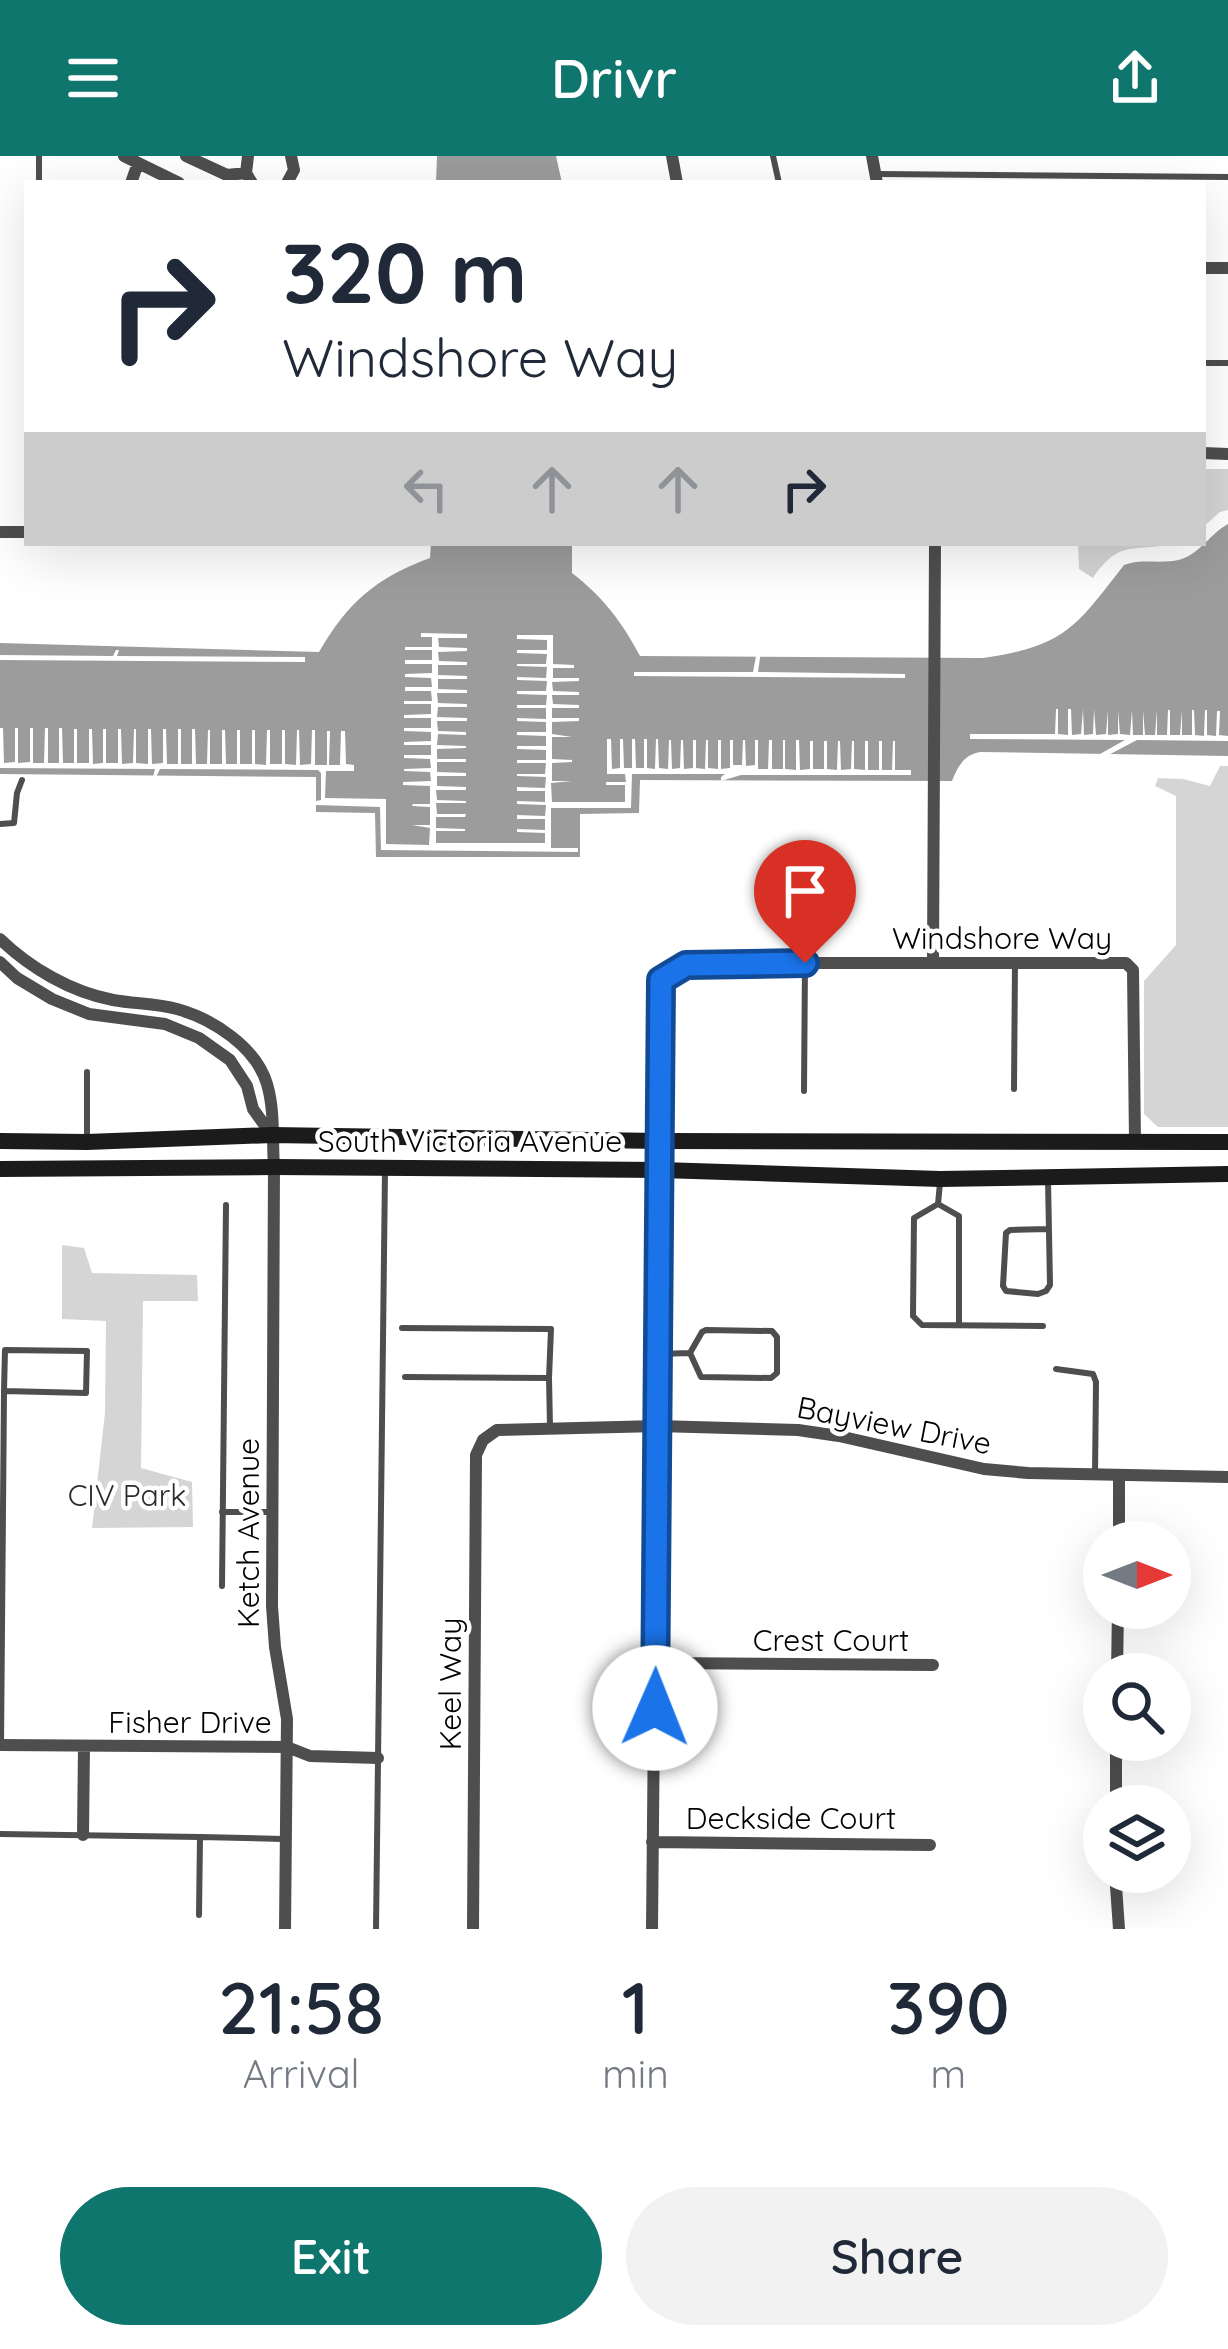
<!DOCTYPE html>
<html lang="en">
<head>
<meta charset="utf-8">
<style>
  body { margin:0; font-family:Quicksand,sans-serif; background:#f2f2f3; color:#1f2937; height:100vh; display:flex; flex-direction:column; font-size:45px; white-space:nowrap }
  * { box-sizing:border-box; margin:0 }
  p { font-size:39px; color:#747a83 }
  .icon { flex:none; width:66px; height:66px; fill:none; stroke:currentColor; stroke-width:2; stroke-linecap:round; stroke-linejoin:round }
  .map { position:relative; height:1773px; overflow:hidden }
  .panel { display:flex; flex-direction:column; background:#fff; flex:1 }
  .panel>* { flex:none }
  .guide { position:absolute; left:24px; top:24px; width:1182px; height:366px; border-radius:0px; box-shadow:0 12px 48px #0002; background:#fff; color:#1f2937; overflow:hidden }
  .needle { width:78px; rotate:90deg }
  .fabs { position:absolute; left:1083px; top:1365px; display:grid; gap:24px }
  .fabs a { display:grid; place-items:center; width:108px; height:108px; border-radius:50%; background:#fff; box-shadow:0 12px 48px #0002; font-size:60px }
  .pin { position:absolute; display:grid; place-items:center; width:102px; height:102px; color:#fff; margin:-123px -51px; border-radius:50% 50% 50% 0; rotate:-45deg; box-shadow:0 0 12px #0007 }
  .pin .icon { rotate:45deg }
  .me { position:absolute; width:132px; margin:-66px; rotate:1deg; stroke-linejoin:round; filter:drop-shadow(0 0 9px #0008) }
  .turn { display:flex; align-items:center; gap:42px; height:252px; padding:0 60px; font-size:54px }
  .turn .icon { width:156px; height:156px; stroke-width:2.5 }
  .turn b { display:block; font-size:84px; line-height:102px }
  .lanes { display:flex; align-items:center; height:114px; padding:0 60px; background:#0003; justify-content:center; gap:60px; direction:ltr }
  .lanes .off { opacity:.35 }
  .eta { display:flex; justify-content:space-evenly; align-items:center; height:204px; text-align:center }
  .eta b { font-size:72px; font-weight:600; line-height:84px }
  .action { display:flex; gap:24px; margin-top:auto; padding:24px 60px }
  .action a { flex:1; height:138px; border-radius:72px; background:#0f766e; color:#fff; font-size:48px; font-weight:600; line-height:138px; text-align:center }
  .action a+a { background:#f2f2f3; color:#1f2937 }
  header { display:flex; justify-content:space-between; align-items:center; height:156px; padding:0 60px; background:#0f766e; color:#fff; font-size:54px; font-weight:600 }
  .map>svg:first-child { display:block }
</style>
</head>
<body>
<header><svg class="icon" aria-label="menu" viewBox="0 0 24 24"><path d="M4 6h16M4 12h16M4 18h16"/></svg>Drivr<svg class="icon" aria-label="share" viewBox="0 0 24 24"><path d="M12 15V3M7 8l5-5 5 5M5 13v7h14v-7"/></svg></header>
<div class="map">
<svg width="1228" height="1773" viewBox="0 0 1228 1773">
  <rect width="100%" height="100%" fill="#fff"/>
  <!-- green -->
  <path fill="#d5d5d5" d="M 1203,313 L 1228,313 L 1228,354 L 1220,356 L 1203,371 Z
    M 1078,387 L 1178,387 C 1137,397 1120,381 1093,422 L 1079,413 Z
    M 1220,610 L 1228,610 L 1228,971 L 1158,971 L 1144,958 L 1144,825 L 1176,789 L 1176,640 L 1155,630 L 1158,622 L 1183,623 L 1210,630 Z
    M 62,1089 L 84,1092 L 92,1117 L 197,1119 L 198,1145 L 143,1145 L 141,1312 L 192,1326 L 193,1371 L 92,1372 L 105,1257 L 106,1165 L 62,1163 Z"/>
  <!-- water -->
  <path fill="#9c9c9c" d="M 437,0 L 556,0 L 562,27 L 436,27 Z
    M 1228,368 L 1228,600 L 980,596 C 964,599 958,610 952,625 L 640,624 L 639,657 L 580,658 L 580,701 L 376,701 L 375,657 L 316,656 L 316,621 L 0,618 L 0,487 L 319,496 C 348,446 376,422 430,402 L 431,387 L 572,387 L 572,417 C 603,441 622,466 640,500 L 983,502 C 1065,490 1075,472 1124,409 C 1142,402 1162,409 1182,403 C 1201,396 1210,378 1228,368 Z"/>
  <!-- pier -->
  <path fill="#fff" d="M 421,477 L 467,478 L 467,482 L 438,482 L 439,491 L 467,492 L 467,495 L 438,496 L 439,505 L 467,506 L 467,509 L 438,509 L 438,519 L 467,520 L 467,523 L 438,523 L 438,533 L 467,534 L 467,537 L 437,537 L 438,547 L 467,548 L 467,551 L 438,551 L 437,561 L 467,562 L 467,565 L 437,565 L 438,575 L 466,576 L 466,579 L 438,578 L 437,589 L 466,590 L 466,592 L 437,593 L 437,603 L 466,603 L 466,606 L 437,606 L 437,616 L 466,617 L 466,620 L 437,620 L 437,630 L 466,631 L 466,634 L 436,634 L 437,644 L 466,645 L 466,647 L 436,647 L 437,658 L 466,658 L 465,661 L 436,661 L 436,672 L 465,673 L 465,675 L 436,675 L 436,687 L 545,687 L 545,677 L 517,676 L 517,673 L 545,674 L 545,663 L 517,663 L 517,659 L 545,660 L 546,649 L 517,648 L 517,645 L 545,646 L 545,635 L 517,635 L 517,631 L 545,632 L 546,621 L 517,620 L 517,618 L 545,618 L 546,607 L 517,607 L 517,604 L 546,604 L 546,594 L 517,593 L 517,590 L 546,590 L 546,580 L 517,579 L 517,576 L 546,576 L 546,566 L 517,565 L 517,562 L 546,563 L 546,552 L 517,552 L 517,549 L 546,549 L 547,539 L 517,538 L 517,535 L 546,535 L 547,525 L 517,524 L 517,521 L 546,522 L 547,511 L 517,510 L 517,508 L 546,508 L 547,498 L 517,497 L 517,494 L 547,494 L 547,484 L 517,483 L 517,479 L 553,479 L 553,508 L 574,509 L 574,512 L 553,512 L 553,522 L 579,522 L 579,525 L 552,526 L 553,535 L 579,536 L 579,539 L 552,539 L 553,548 L 579,549 L 579,552 L 552,552 L 552,562 L 579,562 L 579,565 L 552,566 L 552,578 L 572,581 L 552,581 L 552,603 L 572,604 L 572,606 L 552,607 L 552,625 L 572,625 L 551,627 L 552,646 L 625,646 L 625,629 L 606,629 L 606,626 L 626,626 L 625,618 L 607,618 L 607,583 L 611,583 L 612,613 L 620,612 L 620,583 L 623,583 L 624,612 L 632,612 L 632,583 L 635,583 L 636,612 L 644,612 L 644,583 L 647,583 L 647,612 L 655,613 L 656,583 L 658,583 L 659,612 L 668,613 L 669,584 L 671,584 L 672,613 L 680,612 L 681,584 L 683,584 L 684,613 L 693,612 L 693,584 L 696,584 L 696,612 L 705,613 L 706,584 L 708,584 L 708,612 L 718,613 L 718,584 L 721,584 L 721,613 L 730,612 L 730,584 L 733,584 L 733,609 L 742,609 L 743,584 L 745,584 L 746,610 L 755,609 L 755,584 L 758,584 L 758,613 L 768,613 L 769,584 L 772,584 L 772,613 L 783,613 L 783,584 L 785,584 L 785,613 L 796,614 L 796,584 L 799,584 L 800,614 L 810,613 L 810,585 L 813,585 L 813,613 L 824,613 L 824,585 L 827,585 L 827,613 L 837,614 L 838,585 L 840,585 L 841,614 L 851,613 L 852,585 L 854,585 L 854,613 L 865,614 L 865,585 L 868,585 L 868,614 L 879,614 L 879,585 L 882,585 L 882,614 L 892,614 L 893,585 L 895,585 L 895,614 L 911,614 L 911,619 L 741,619 L 721,625 L 721,621 L 725,618 L 632,618 L 631,652 L 551,652 L 551,692 L 578,692 L 578,696 L 381,694 L 380,651 L 316,649 L 316,645 L 321,644 L 321,617 L 318,614 L 160,613 L 156,621 L 153,621 L 155,613 L 0,612 L 0,572 L 3,572 L 4,607 L 15,606 L 15,572 L 18,572 L 18,607 L 30,606 L 30,572 L 33,572 L 33,607 L 44,607 L 45,572 L 48,572 L 48,607 L 59,607 L 59,572 L 62,572 L 63,607 L 74,607 L 74,573 L 77,573 L 77,607 L 89,607 L 89,573 L 92,573 L 93,608 L 103,607 L 103,573 L 106,573 L 106,607 L 118,607 L 118,573 L 121,573 L 122,608 L 133,607 L 134,573 L 136,573 L 136,607 L 148,608 L 148,573 L 151,573 L 152,608 L 163,607 L 163,573 L 166,573 L 167,608 L 178,608 L 178,573 L 181,573 L 181,608 L 192,608 L 192,573 L 195,573 L 196,608 L 207,608 L 208,574 L 210,574 L 210,608 L 222,608 L 222,574 L 225,574 L 226,608 L 237,608 L 237,574 L 240,574 L 240,608 L 252,608 L 252,574 L 255,574 L 255,608 L 266,609 L 267,574 L 270,574 L 270,608 L 282,608 L 282,574 L 285,574 L 285,608 L 296,609 L 297,574 L 299,574 L 300,609 L 311,608 L 312,574 L 315,574 L 315,609 L 327,609 L 327,575 L 330,575 L 329,609 L 340,609 L 341,575 L 345,575 L 346,608 L 354,609 L 354,615 L 326,615 L 325,642 L 386,643 L 386,688 L 429,689 L 430,672 L 412,669 L 430,669 L 430,651 L 412,650 L 413,648 L 430,648 L 430,630 L 403,629 L 403,626 L 431,625 L 430,616 L 404,615 L 404,613 L 431,612 L 430,603 L 404,602 L 404,599 L 431,599 L 431,589 L 404,589 L 404,586 L 431,585 L 431,576 L 404,575 L 404,572 L 431,572 L 431,562 L 404,562 L 404,559 L 431,558 L 431,548 L 404,548 L 404,545 L 432,545 L 431,535 L 405,535 L 405,531 L 432,531 L 431,522 L 405,521 L 405,518 L 432,517 L 432,508 L 405,508 L 405,504 L 432,504 L 432,494 L 405,494 L 405,491 L 432,491 L 432,481 L 421,481 Z
    M 116,494 L 119,494 L 117,500 L 305,501 L 305,506 L 0,504 L 0,499 L 113,500 Z
    M 757,495 L 761,495 L 758,516 L 905,518 L 905,522 L 634,520 L 634,516 L 753,516 Z
    M 1056,553 L 1058,553 L 1058,578 L 1068,579 L 1068,553 L 1071,553 L 1072,579 L 1081,578 L 1083,553 L 1084,579 L 1093,578 L 1094,553 L 1096,579 L 1106,578 L 1108,554 L 1108,579 L 1118,578 L 1118,554 L 1120,578 L 1130,579 L 1132,554 L 1133,579 L 1143,579 L 1143,554 L 1145,579 L 1155,579 L 1157,554 L 1157,579 L 1167,579 L 1168,554 L 1170,554 L 1170,579 L 1180,579 L 1182,554 L 1182,579 L 1192,579 L 1192,554 L 1194,554 L 1195,579 L 1204,580 L 1205,554 L 1207,554 L 1207,579 L 1216,580 L 1217,555 L 1220,555 L 1219,579 L 1228,580 L 1228,585 L 1137,584 L 1099,604 L 1091,603 L 1125,584 L 970,583 L 970,578 L 1055,578 Z"/>
  <g fill="none" stroke-linecap="round" stroke-linejoin="round">
    <!-- lane -->
    <path stroke="#4e4e4e" stroke-width="6" d="M 773,0 L 779,27
      M 878,18 L 1228,21
      M 39,27 L 39,0
      M 1203,207 L 1228,207
      M 0,668 L 14,667 L 17,637 L 22,624
      M 1014,933 L 1015,807
      M 804,935 L 805,807
      M 87,982 L 87,916
      M 1048,1024 L 1050,1129 L 1046,1135 L 1038,1138 L 1006,1135 L 1003,1130 L 1006,1077 L 1010,1074 L 1049,1073
      M 940,1027 L 938,1048 L 914,1062 L 913,1160 L 922,1169 L 1043,1170
      M 938,1048 L 959,1060 L 959,1169
      M 402,1172 L 551,1173 L 549,1222 L 405,1221
      M 658,1198 L 690,1197 L 701,1221 L 771,1222 L 777,1217 L 777,1181 L 772,1175 L 706,1174 L 702,1176 L 690,1197
      M 1056,1213 L 1093,1218 L 1096,1226 L 1095,1319
      M 549,1222 L 550,1271
      M 222,1356 L 272,1356
      M 222,1430 L 226,1049
      M 1,1589 L 4,1235 L 86,1237 L 87,1195 L 5,1194 L 4,1235
      M 0,1678 L 200,1681
      M 199,1759 L 200,1681 L 283,1683
      M 376,1773 L 385,1015"/>
    <!-- street -->
    <path stroke="#4e4e4e" stroke-width="12" d="M 124,0 L 179,27
      M 186,0 L 227,19 L 246,17
      M 248,0 L 246,17 L 252,27
      M 672,0 L 677,27
      M 872,0 L 877,27
      M 131,27 L 138,7
      M 287,27 L 294,14 L 291,0
      M 1203,112 L 1228,112
      M 1203,297 L 1228,298
      M 0,376 L 27,376
      M 0,783 C 30,812 71,836 113,844 C 134,848 156,847 177,853 C 213,863 256,891 267,928 C 275,955 272,984 274,1011 L 272,1450 L 275,1491 L 287,1563 L 285,1773
      M 0,806 L 17,822 L 52,843 L 89,858 L 165,868 L 199,882 L 230,904 L 247,930 L 253,953 L 271,978
      M 933,807 L 935,387
      M 1119,1386 L 1119,1319
      M 656,1507 L 933,1509
      M 1117,1518 L 1118,1452
      M 0,1589 L 287,1591 L 310,1600 L 378,1602
      M 1116,1650 L 1116,1584
      M 83,1679 L 84,1590
      M 652,1686 L 930,1689
      M 1115,1716 L 1119,1773
      M 473,1773 L 476,1299 L 483,1284 L 497,1274 L 658,1270 L 798,1274 L 839,1280 L 984,1313 L 1028,1317 L 1228,1321
      M 652,1773 L 661,824 L 686,809 L 711,807 L 1126,807 L 1133,814 L 1135,986"/>
    <!-- secondary -->
    <path stroke="#1b1b1b" stroke-width="16" d="M 0,985 L 87,986 L 272,979 L 661,985 L 1228,986
      M 0,1013 L 274,1011 L 661,1014 L 940,1023 L 1228,1018"/>
  </g>
  <g fill="none" stroke-linecap="round" stroke-linejoin="round">
    <!-- route casing -->
    <g stroke="#114b97" stroke-width="30">
      <path id="route" d="M 655,1552 L 661,824 L 686,809 L 805,807"/>
    </g>
    <!-- route -->
    <use href="#route" stroke="#1a73e8" stroke-width="21"/>
  </g>
  <g text-anchor="middle" stroke-width="9" stroke-linejoin="round" paint-order="stroke">
    <!-- street labels -->
    <g font-size="30" fill="#000" stroke="#fff">
      <text x="1002" y="793">Windshore Way</text>
      <text x="470" y="996">South Victoria Avenue</text>
      <text transform="translate(894 1270) rotate(11)" y="10">Bayview Drive</text>
      <text transform="translate(249 1377) rotate(-90)" y="10">Ketch Avenue</text>
      <text x="831" y="1495">Crest Court</text>
      <text transform="translate(451 1528) rotate(-90)" y="10">Keel Way</text>
      <text x="190" y="1577">Fisher Drive</text>
      <text x="791" y="1673">Deckside Court</text>
    </g>
    <!-- park labels -->
    <g font-size="30" fill="#2c2c2c" stroke="#fff">
      <text x="127" y="1350">CIV Park</text>
    </g>
  </g>
</svg>
<div class="fabs">
<a><svg class="needle" viewBox="-14 -14 28 28"><path d="M0-13l5 13h-10z" fill="#e53935"/><path d="M0 13l5-13h-10z" fill="#747a83"/></svg></a>
<a><svg class="icon" aria-label="search" viewBox="0 0 24 24"><circle cx="10" cy="10" r="6"/><path d="M15 15l6 6"/></svg></a>
<a><svg class="icon" aria-label="layers" viewBox="0 0 24 24"><path d="M12 4l9 5-9 5-9-5zM3 14l9 5 9-5"/></svg></a>
</div>
<div class="pin" style="left:805px;top:807px;background:#d93025"><svg class="icon" aria-label="arrive" viewBox="0 0 24 24"><path d="M6 21V4h12l-3 4 3 4H6"/></svg></div>
<svg class="me" style="left:655px;top:1552px" viewBox="-20 -20 40 40"><circle r="19" fill="#fff"/><path d="M0-13L10 11 0 6-10 11z" fill="#1a73e8"/></svg>
<div class="guide">
<div class="turn"><svg class="icon" aria-label="right" viewBox="0 0 24 24"><path d="M7 20v-9h11M14 6l5 5-5 5"/></svg><div><b>320 m</b>Windshore Way</div></div>
<div class="lanes"><svg class="icon off" aria-label="left" viewBox="0 0 24 24"><path d="M17 20v-9H6M10 6l-5 5 5 5"/></svg><svg class="icon off" aria-label="ahead" viewBox="0 0 24 24"><path d="M12 20V5M6 11l6-6 6 6"/></svg><svg class="icon off" aria-label="ahead" viewBox="0 0 24 24"><path d="M12 20V5M6 11l6-6 6 6"/></svg><svg class="icon" aria-label="right" viewBox="0 0 24 24"><path d="M7 20v-9h11M14 6l5 5-5 5"/></svg></div>
</div>
</div>
<section class="panel">
<div class="eta">
<div><b>21:58</b><p>Arrival</p></div>
<div><b>1</b><p>min</p></div>
<div><b>390</b><p>m</p></div>
</div>
<div class="action"><a>Exit</a><a>Share</a></div>
</section>
</body>
</html>
